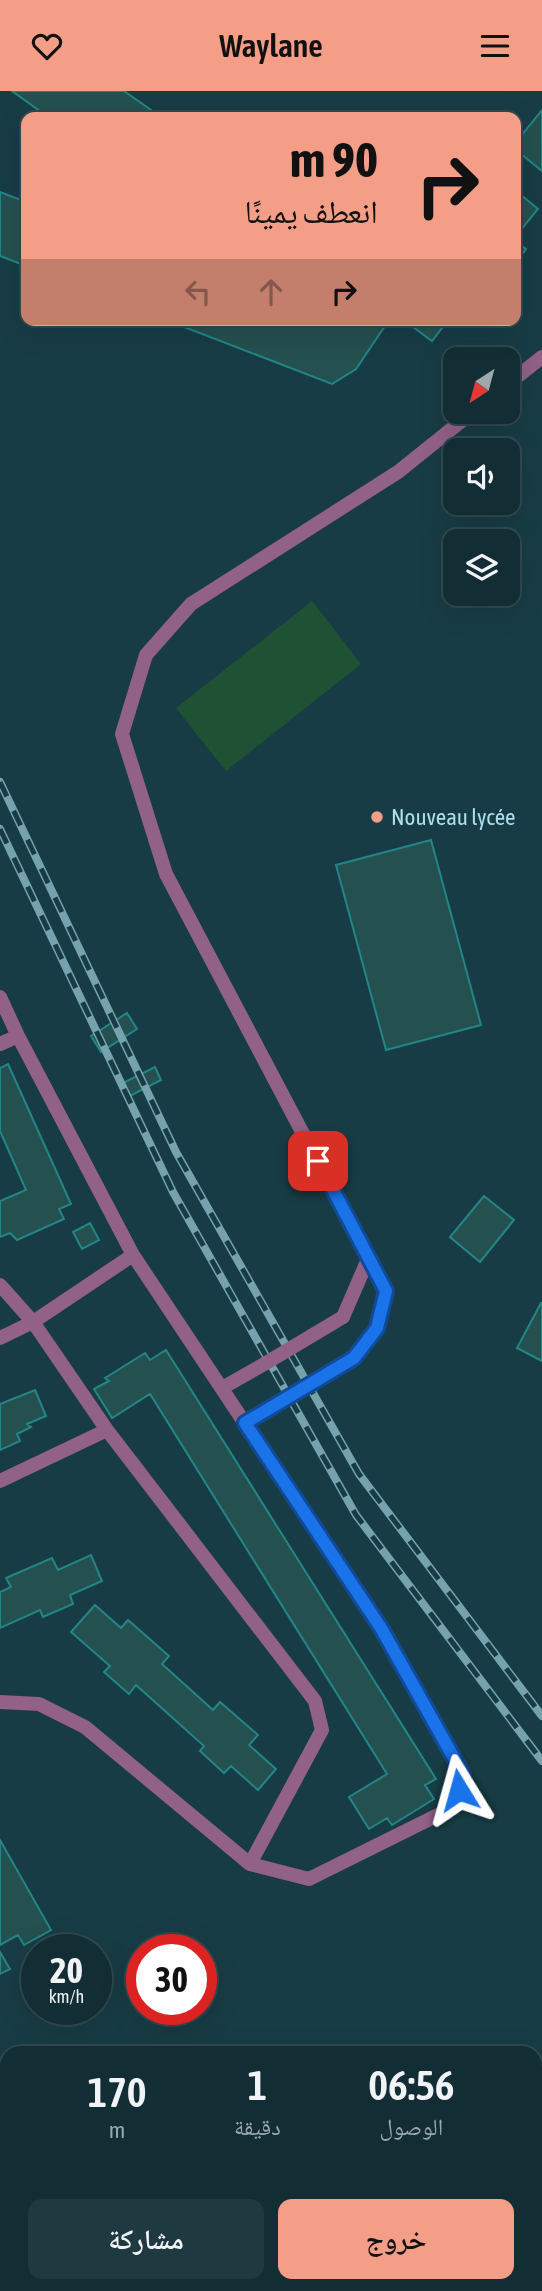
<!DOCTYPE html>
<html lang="ar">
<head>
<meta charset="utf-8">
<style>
  body { margin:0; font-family:"Asap Condensed","Noto Naskh Arabic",sans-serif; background:#1f3940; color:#f1f3f6; direction:rtl; height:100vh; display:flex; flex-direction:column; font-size:26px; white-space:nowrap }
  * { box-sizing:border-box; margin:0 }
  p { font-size:23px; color:#9ca8ac }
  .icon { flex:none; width:38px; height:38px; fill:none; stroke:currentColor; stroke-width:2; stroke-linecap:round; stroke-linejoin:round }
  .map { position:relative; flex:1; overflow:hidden; direction:ltr }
  .panel { position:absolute; left:0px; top:1955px; width:542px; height:247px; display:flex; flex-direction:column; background:#122d34; border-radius:21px 21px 0 0; box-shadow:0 7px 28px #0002,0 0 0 2px #31494f; direction:rtl }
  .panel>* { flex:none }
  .hud { position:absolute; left:21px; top:21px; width:500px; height:214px; border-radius:14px; box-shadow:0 7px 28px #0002,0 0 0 2px #31494f; direction:rtl; background:#f49e88; color:#111; overflow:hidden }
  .needle { width:46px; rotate:216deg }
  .tools { position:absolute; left:443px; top:256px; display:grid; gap:14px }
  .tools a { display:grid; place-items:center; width:77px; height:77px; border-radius:14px; background:#122d34; box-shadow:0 7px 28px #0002,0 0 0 2px #31494f; font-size:35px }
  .speed { position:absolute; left:21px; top:1843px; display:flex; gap:14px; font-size:35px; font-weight:700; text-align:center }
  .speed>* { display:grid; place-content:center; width:91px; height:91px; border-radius:50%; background:#122d34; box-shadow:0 7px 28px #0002,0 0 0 2px #31494f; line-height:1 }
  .speed small { font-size:18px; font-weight:400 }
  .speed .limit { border:10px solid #d22; background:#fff; color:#111 }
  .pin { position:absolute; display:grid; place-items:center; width:60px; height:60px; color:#fff; margin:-30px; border-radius:14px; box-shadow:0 4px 10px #0006 }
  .me { position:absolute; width:77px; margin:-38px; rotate:352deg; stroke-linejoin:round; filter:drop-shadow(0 0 5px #0008) }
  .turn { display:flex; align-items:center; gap:24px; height:147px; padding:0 28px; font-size:32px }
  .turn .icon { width:91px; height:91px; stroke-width:2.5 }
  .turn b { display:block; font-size:49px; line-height:60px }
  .lanes { display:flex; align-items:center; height:66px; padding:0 28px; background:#0003; justify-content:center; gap:35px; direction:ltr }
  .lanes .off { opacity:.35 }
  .eta { display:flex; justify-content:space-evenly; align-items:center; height:119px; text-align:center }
  .eta b { font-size:42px; font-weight:600; line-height:49px }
  .primary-button { display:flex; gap:14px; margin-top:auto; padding:14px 28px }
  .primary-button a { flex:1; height:80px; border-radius:14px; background:#f49e88; color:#111; font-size:28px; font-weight:600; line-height:80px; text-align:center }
  .primary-button a+a { background:#1f3940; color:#f1f3f6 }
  header { display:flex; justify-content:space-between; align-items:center; height:91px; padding:0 28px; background:#f49e88; color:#111; font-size:32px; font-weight:600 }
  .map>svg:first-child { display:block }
</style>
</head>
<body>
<header><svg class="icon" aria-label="menu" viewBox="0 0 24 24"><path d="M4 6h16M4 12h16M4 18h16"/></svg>Waylane<svg class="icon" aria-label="heart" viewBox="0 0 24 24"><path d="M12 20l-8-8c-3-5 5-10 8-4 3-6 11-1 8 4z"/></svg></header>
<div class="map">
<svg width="542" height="2200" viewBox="0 0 542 2200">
  <rect width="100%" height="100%" fill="#183c45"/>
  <!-- pitch -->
  <path fill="#1f5234" d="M 312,510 L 361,573 L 226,680 L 176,617 Z"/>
  <!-- building -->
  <path fill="#255050" stroke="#228686" stroke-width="2" d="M 12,0 L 124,0 L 161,26 L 48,26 Z
    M 542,19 L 542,80 L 516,59 L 516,51 Z
    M 516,100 L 538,118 L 516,145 Z
    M 0,101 L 26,111 L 26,175 L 0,165 Z
    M 516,151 L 526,158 L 516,171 Z
    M 166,229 L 389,229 L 356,278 L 332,293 Z
    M 417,229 L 441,229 L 445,233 L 432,250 L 413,236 Z
    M 431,749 L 481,934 L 386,959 L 336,774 Z
    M 127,922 L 137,938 L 101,961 L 91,945 Z
    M 8,973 L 71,1113 L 59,1118 L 64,1128 L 17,1149 L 10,1142 L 0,1146 L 0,1110 L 26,1099 L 0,1040 L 0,977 Z
    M 155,976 L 161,989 L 126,1007 L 119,994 Z
    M 484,1105 L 514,1129 L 480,1171 L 450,1146 Z
    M 90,1132 L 99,1149 L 82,1158 L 73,1141 Z
    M 541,1212 L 542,1212 L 542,1270 L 517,1257 Z
    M 166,1259 L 436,1688 L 425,1694 L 434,1708 L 392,1734 L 387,1727 L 369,1738 L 349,1706 L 387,1683 L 150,1303 L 112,1327 L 94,1298 L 109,1290 L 105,1287 L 145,1262 L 150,1269 Z
    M 35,1299 L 46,1325 L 27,1333 L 31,1336 L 17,1343 L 20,1350 L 0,1359 L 0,1313 Z
    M 91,1464 L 102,1490 L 70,1504 L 73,1513 L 43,1526 L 40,1519 L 0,1537 L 0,1501 L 11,1496 L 6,1487 L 52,1467 L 58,1479 Z
    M 95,1514 L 121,1537 L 128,1529 L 169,1565 L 162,1573 L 213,1619 L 220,1611 L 258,1644 L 249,1654 L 276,1678 L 258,1699 L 231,1675 L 224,1682 L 200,1660 L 204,1655 L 136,1594 L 129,1603 L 104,1581 L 110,1575 L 71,1541 Z
    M 0,1749 L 51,1839 L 24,1854 L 18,1844 L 0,1854 Z
    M 0,1861 L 10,1878 L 0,1883 Z"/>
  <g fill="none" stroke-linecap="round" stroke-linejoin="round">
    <!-- minor -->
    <path stroke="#916186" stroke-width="14" d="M 508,293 L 542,266
      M 0,906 L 18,945 L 0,953
      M 0,1194 L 33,1231 L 107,1339 L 315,1610 L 322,1639 L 250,1773
      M 343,1226 L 369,1166
      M 0,1247 L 33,1231 L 133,1164 L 18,945
      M 354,1267 L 377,1237 L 386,1200 L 166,783 L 122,643 L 146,564 L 191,513 L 398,381 L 474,320
      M 222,1297 L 266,1272
      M 245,1332 L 288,1306
      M 0,1390 L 107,1339
      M 0,1611 L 39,1613 L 85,1636 L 250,1773 L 309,1788 L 454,1716 L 463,1683 L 381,1537 L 133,1164"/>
    <!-- rail casing -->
    <g stroke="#75a2ad" stroke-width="8">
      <path id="rail" d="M 0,691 L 176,1061 L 359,1383 L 542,1625
        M 0,738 L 173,1101 L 356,1424 L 542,1670"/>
    </g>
    <!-- rail -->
    <use href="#rail" stroke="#183c45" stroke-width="5" stroke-dasharray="16" stroke-linecap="butt"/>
    <!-- minor-bridge -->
    <path stroke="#916186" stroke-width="14" d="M 266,1272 L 343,1226
      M 288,1306 L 354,1267"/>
  </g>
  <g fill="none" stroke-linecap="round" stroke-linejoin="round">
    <!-- route casing -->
    <g stroke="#114b97" stroke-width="18">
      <path id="route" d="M 318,1070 L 386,1200 L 377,1237 L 354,1267 L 245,1332 L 381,1537 L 463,1683 L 459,1699"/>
    </g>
    <!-- route -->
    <use href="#route" stroke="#1a73e8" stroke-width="12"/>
  </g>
  <!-- markers -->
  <circle fill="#f49e88" stroke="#183c45" stroke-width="2.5" cx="377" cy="726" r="7"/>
  <g text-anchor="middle" stroke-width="6" stroke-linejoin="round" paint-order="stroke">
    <!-- poi labels -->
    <g font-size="23" fill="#acdeeb" stroke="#183c45" text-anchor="start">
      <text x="391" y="734">Nouveau lycée</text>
    </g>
  </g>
</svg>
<div class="tools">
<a><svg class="needle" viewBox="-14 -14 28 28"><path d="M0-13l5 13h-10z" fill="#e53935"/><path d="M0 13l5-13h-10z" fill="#9ca8ac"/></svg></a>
<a><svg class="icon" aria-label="sound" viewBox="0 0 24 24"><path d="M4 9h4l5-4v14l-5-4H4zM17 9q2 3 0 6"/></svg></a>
<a><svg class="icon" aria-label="layers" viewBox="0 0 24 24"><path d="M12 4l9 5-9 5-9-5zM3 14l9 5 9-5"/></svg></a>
</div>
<div class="speed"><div>20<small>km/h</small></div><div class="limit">30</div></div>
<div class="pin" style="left:318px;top:1070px;background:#d93025"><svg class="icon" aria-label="arrive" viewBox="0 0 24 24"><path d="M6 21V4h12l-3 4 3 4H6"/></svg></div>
<svg class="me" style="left:459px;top:1699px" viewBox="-20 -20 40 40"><path d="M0-17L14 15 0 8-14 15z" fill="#1a73e8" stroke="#fff" stroke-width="4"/></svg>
<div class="hud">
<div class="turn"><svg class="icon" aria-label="right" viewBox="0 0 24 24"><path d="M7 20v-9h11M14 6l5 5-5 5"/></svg><div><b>90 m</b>انعطف يمينًا</div></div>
<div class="lanes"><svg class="icon off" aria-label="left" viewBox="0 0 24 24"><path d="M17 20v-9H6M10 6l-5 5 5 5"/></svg><svg class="icon off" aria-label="ahead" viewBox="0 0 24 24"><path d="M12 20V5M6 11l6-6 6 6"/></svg><svg class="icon" aria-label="right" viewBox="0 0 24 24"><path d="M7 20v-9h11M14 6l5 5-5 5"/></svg></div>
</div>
<section class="panel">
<div class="eta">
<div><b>06:56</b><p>الوصول</p></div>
<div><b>1</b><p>دقيقة</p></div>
<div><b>170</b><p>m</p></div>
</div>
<div class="primary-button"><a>خروج</a><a>مشاركة</a></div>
</section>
</div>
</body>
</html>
